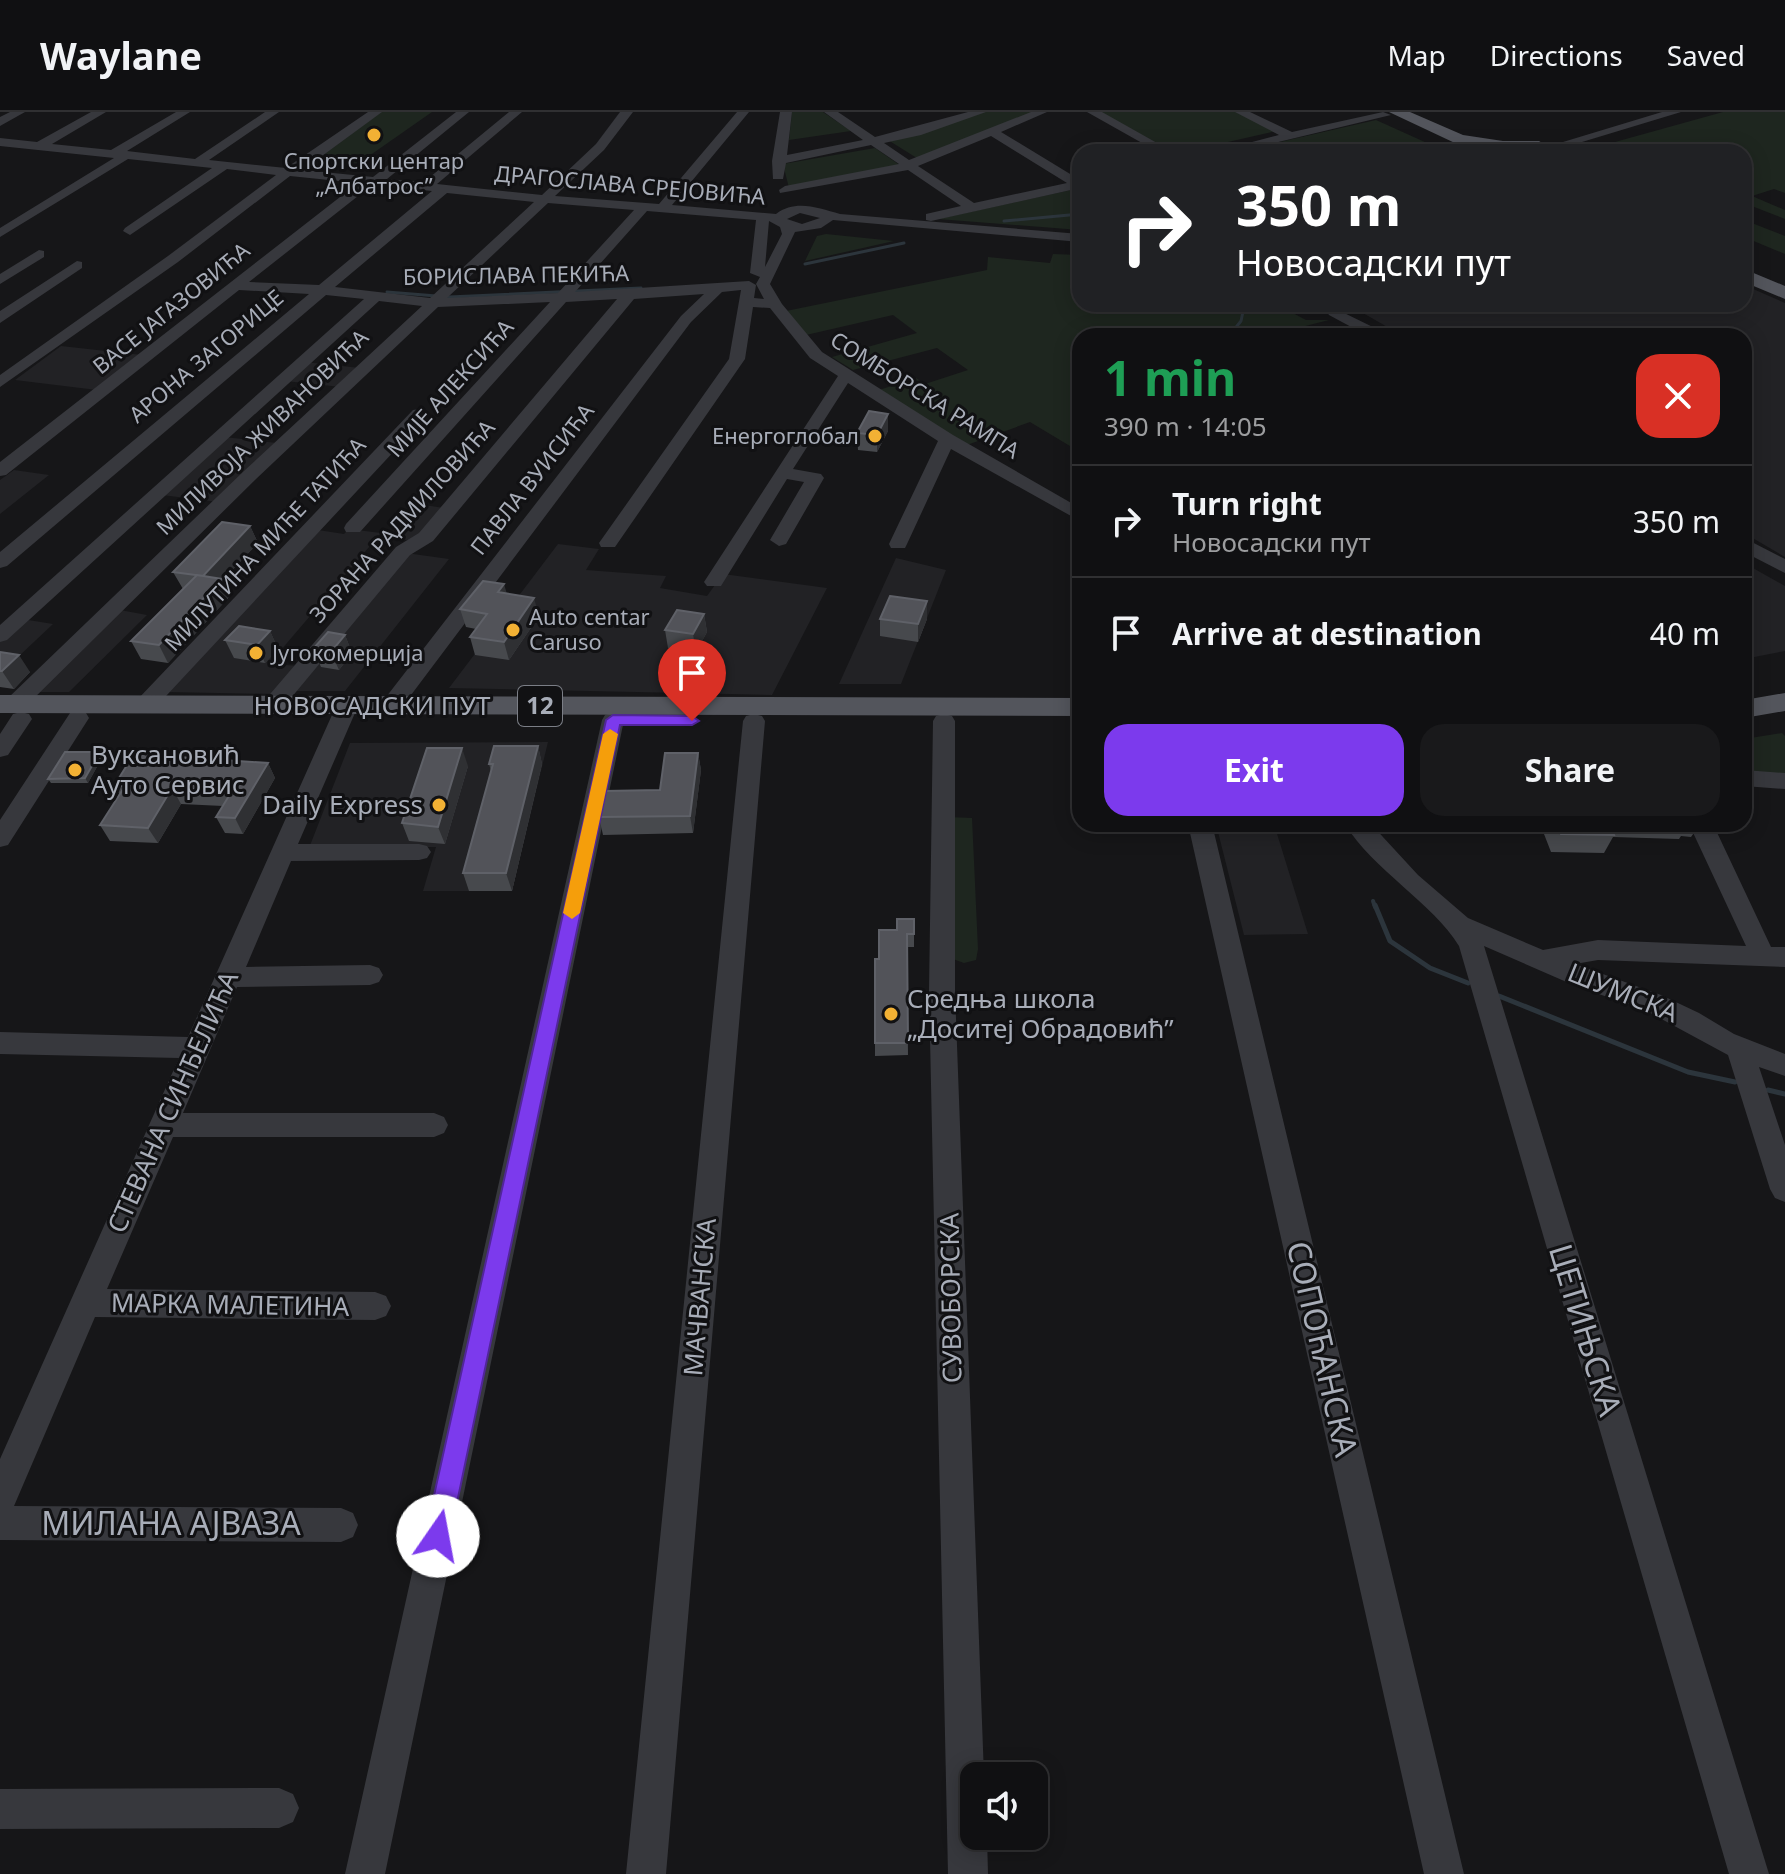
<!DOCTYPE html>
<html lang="en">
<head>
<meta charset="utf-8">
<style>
  body { margin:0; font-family:"Noto Sans",sans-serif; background:#19191b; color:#f1f3f6; height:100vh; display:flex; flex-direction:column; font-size:30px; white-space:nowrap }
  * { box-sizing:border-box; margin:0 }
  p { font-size:26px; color:#9c9d9f }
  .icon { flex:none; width:44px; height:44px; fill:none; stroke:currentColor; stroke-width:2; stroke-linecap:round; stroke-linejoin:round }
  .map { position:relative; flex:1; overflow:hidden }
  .details { position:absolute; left:1072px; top:216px; width:680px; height:504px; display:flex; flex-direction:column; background:#101012; border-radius:24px; box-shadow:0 4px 20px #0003,0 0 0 2px #303032 }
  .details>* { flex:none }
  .top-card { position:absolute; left:1072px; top:32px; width:680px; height:168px; border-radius:24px; box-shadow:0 4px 20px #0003,0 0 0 2px #303032; background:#202124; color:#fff; overflow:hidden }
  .buttons { position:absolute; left:960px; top:1650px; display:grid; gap:16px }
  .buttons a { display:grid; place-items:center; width:88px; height:88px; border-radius:16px; background:#101012; box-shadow:0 4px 20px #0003,0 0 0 2px #303032; font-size:40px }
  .pin { position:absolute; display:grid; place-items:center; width:68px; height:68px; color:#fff; margin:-82px -34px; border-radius:50% 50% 50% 0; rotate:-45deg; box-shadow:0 0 8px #0007 }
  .pin .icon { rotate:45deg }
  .me { position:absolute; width:88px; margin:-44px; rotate:12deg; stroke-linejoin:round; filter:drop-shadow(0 0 6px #0008) }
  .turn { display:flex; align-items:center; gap:28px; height:168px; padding:0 32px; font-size:36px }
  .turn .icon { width:104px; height:104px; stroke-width:2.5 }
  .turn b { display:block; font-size:56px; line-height:68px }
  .round { display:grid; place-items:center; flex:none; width:84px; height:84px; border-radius:24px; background:#19191b }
  .head { display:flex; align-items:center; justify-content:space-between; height:136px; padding:0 32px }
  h1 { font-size:48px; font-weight:700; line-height:60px; color:#1e9e55 }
  .button { display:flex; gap:16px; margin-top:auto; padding:16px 32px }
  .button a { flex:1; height:92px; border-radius:24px; background:#7c3aed; color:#fff; font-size:32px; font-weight:700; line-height:92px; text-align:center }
  .button a+a { background:#19191b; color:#f1f3f6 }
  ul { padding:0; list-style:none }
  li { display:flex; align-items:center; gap:24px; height:112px; padding:0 32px; border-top:2px solid #303032 }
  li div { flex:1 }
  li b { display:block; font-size:30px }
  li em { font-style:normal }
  header { display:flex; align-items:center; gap:48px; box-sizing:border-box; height:112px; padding:0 40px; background:#101012; border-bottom:2px solid #303032 }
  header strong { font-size:38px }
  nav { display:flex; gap:44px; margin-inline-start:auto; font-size:28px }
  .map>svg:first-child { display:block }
</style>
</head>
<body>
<header>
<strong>Waylane</strong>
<nav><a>Map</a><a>Directions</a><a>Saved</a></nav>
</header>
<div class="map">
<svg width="1785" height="1762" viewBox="0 0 1785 1762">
  <rect width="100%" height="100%" fill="#161618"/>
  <!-- built -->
  <path fill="#222225" d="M 1744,173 L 1785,191 L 1785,445 L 1744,421 L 1744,224 L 1403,224 L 1363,201 L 1363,196 L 1378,192 L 1744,192 Z
    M 61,234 L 142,243 L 97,278 L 15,268 Z
    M 305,250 L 360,256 L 341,275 L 285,269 Z
    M 224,325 L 277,331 L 218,390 L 162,383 Z
    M 14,358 L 49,363 L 0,402 L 0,368 Z
    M 418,392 L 444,396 L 414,429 L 387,425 Z
    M 349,417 L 381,421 L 269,552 L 301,554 L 277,582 L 165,580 L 318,418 L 344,422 Z
    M 558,432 L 599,437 L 586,458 L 666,464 L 660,476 L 707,484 L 723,462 L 827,476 L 772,583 L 449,576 Z
    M 406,441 L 449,447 L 345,579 L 293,579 Z
    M 896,446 L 946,458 L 901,572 L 839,572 Z
    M 1744,451 L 1785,474 L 1785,539 L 1744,547 Z
    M 120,498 L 147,503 L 69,580 L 35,580 Z
    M 22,507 L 53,512 L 0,562 L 0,527 Z
    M 548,630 L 512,779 L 423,779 L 436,735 L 309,736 L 350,631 Z
    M 1216,712 L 1274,712 L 1308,822 L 1244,823 Z"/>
  <!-- green -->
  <path fill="#1e261f" d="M 381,0 L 432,0 L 359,51 L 318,47 Z
    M 792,0 L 823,0 L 851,19 L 789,28 Z
    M 984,0 L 1034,0 L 920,48 L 888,28 Z
    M 1096,0 L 1236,0 L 1276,19 L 1184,40 L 1170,40 Z
    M 1723,0 L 1785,0 L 1785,81 L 1774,77 L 1752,84 L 1785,98 L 1785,107 L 1744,91 L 1744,40 L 1579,40 Z
    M 1376,8 L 1447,40 L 1236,40 Z
    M 875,36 L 901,54 L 789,76 L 783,52 Z
    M 1080,76 L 1080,118 L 938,107 Z
    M 1744,108 L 1785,124 L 1785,142 L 1744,125 Z
    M 826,122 L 894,129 L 805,149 L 817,124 Z
    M 1053,142 L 1080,143 L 1080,192 L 1285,192 L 1285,197 L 1306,208 L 1329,208 L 1266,224 L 1080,224 L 1080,340 L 1030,310 L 967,333 L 879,278 L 916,266 L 925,272 L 968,258 L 937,236 L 853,258 L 832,245 L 917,221 L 893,203 L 806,223 L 786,199 L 987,158 L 988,145 L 1050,151 Z
    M 1782,621 L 1785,624 L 1785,663 L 1744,659 L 1744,627 Z
    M 948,705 L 972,706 L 978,837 L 976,848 L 964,851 L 953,847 Z"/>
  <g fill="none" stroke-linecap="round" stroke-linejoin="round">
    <!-- stream-far2 -->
    <path stroke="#2c353c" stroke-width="3" d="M 1004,109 L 1080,102
      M 805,152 L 904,131
      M 387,180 L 449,185 L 641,176
      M 1229,224 L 1241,209 L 1244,195"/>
    <!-- stream-far1 -->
    <path stroke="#2c353c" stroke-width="4" d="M 1373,789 L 1375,795"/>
    <!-- stream -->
    <path stroke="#2c353c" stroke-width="5" d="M 1375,793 L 1390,829 L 1430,856 L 1468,871
      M 1499,884 L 1688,960 L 1735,970
      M 1768,978 L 1785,982"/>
    <!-- minor -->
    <path fill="#37383d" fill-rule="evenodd" d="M 10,0 L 25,0 L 0,14 L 0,5 Z
      M 91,0 L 106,0 L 52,32 L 111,38 L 176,0 L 190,0 L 127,39 L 195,47 L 265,0 L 279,0 L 209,48 L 286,56 L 368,0 L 382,0 L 303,58 L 373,65 L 456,0 L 469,0 L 387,67 L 424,70 L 509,0 L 522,0 L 437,72 L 542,83 L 596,32 L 620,0 L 633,0 L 604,38 L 555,84 L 659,92 L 737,0 L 749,0 L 672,93 L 776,102 C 796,87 818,96 840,102 L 1080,122 L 1080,130 L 833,108 L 821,116 L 795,120 L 770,172 L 782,192 L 822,240 L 953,323 L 1080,396 L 1080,409 L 951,337 L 907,432 L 905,436 L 891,436 L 889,432 L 938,329 L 848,271 L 793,357 L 821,362 L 824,366 L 786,432 L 779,434 L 770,428 L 804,370 L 787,367 L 721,474 L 707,474 L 704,470 L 838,264 L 810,246 L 770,196 L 753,195 L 745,247 L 615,435 L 601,435 L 599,431 L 729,247 L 741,178 L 722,180 L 691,210 L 399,599 L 383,599 L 380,594 L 383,589 L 681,204 L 704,182 L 634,187 L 433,429 L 410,443 L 281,598 L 265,598 L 262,593 L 265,588 L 396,435 L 419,421 L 617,187 L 566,190 L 360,420 L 346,420 L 344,416 L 346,412 L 550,190 L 438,195 L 256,367 L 23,597 L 7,597 L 4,592 L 7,587 L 244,359 L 422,194 L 379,189 L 7,528 L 0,530 L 0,513 L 364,187 L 326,183 L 7,454 L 0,456 L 0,440 L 309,182 L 239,178 L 6,363 L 0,364 L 0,350 L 358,71 L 290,64 L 178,150 L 0,275 L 0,263 L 168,144 L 276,63 L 227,57 L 130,123 L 123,119 L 125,116 L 212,56 L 128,47 L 0,125 L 0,116 L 114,46 L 0,34 L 0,26 L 37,30 ZM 372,73 L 432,79 L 319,173 L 249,170 ZM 447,81 L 534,90 L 430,186 L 335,175 ZM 548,91 L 634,98 L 558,181 L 447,186 ZM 647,99 L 756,108 L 750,161 L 760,165 L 756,172 L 764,187 L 754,186 L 756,173 L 749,169 L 575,180 ZM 800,101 L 820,106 L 802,112 L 787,107 ZM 769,109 L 780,115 L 782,122 L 765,155 Z
      M 780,0 L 792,0 L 787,43 L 863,28 L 824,0 L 838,0 L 875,25 L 968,0 L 986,0 L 921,23 L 884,31 L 909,48 L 1031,0 L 1047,0 L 1001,20 L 1080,68 L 1080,76 L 931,109 L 926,108 L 926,102 L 961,94 L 908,58 L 780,81 L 779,78 L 785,74 L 899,52 L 871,33 L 786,51 L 783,67 L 773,67 L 772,49 ZM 991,24 L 1067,71 L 974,91 L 918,54 Z
      M 1087,0 L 1102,0 L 1173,40 L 1158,40 Z
      M 1235,0 L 1250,0 L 1292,20 L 1383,0 L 1391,3 L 1236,40 L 1214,40 L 1279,23 Z
      M 1662,0 L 1681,0 L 1549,40 L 1530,40 Z
      M 39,138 L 44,139 L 44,145 L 0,172 L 0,162 Z
      M 77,149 L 82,150 L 82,156 L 0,211 L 0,199 Z
      M 1334,196 L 1385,221 L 1388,224 L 1368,224 L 1329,203 L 1327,200 Z
      M 419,297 L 425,298 L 427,302 L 425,306 L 153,598 L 137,598 L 134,593 L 137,588 L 413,298 Z
      M 1744,426 L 1785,447 L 1785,461 L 1744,440 Z
      M 347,587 L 358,594 L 298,732 L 419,732 L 427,734 L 431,740 L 427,746 L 419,748 L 291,749 L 246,855 L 370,853 L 379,856 L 383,863 L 379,870 L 370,873 L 237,875 L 183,1001 L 434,1001 L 444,1005 L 448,1013 L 444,1021 L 434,1025 L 173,1025 L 107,1177 L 375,1180 L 386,1184 L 391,1194 L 386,1204 L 375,1208 L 95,1205 L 14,1394 L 341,1396 L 353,1401 L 358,1413 L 353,1425 L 341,1430 L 0,1428 L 0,1347 L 179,946 L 0,942 L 0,920 L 188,925 L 336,594 Z
      M 78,599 L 86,601 L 89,606 L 8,733 L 0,735 L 0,708 L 70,601 Z
      M 21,600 L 29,602 L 32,607 L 8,643 L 0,645 L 0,622 L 13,602 Z
      M 613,601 L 621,603 L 624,608 L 385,1762 L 345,1762 L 602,608 L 605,603 Z
      M 754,602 L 762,604 L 765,609 L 666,1762 L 626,1762 L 743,609 L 746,604 Z
      M 944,602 L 952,604 L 955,609 L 955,879 L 984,1664 L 974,1664 L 974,1724 L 987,1724 L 988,1762 L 948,1762 L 929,879 L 933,609 L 936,604 Z
      M 1744,658 L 1785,661 L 1785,677 L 1744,674 Z
      M 1188,712 L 1212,712 L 1464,1762 L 1424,1762 Z
      M 1345,712 L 1371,712 L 1418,763 L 1468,806 L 1543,838 L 1598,828 L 1746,834 L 1689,712 L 1713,712 L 1771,835 L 1785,835 L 1785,855 L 1598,848 L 1575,852 L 1661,883 L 1699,901 L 1734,922 L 1785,942 L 1785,964 L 1759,955 L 1785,1033 L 1785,1090 L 1775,1086 L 1770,1077 L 1728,943 L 1643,897 L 1578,875 L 1484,834 L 1769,1762 L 1729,1762 L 1459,834 C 1433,791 1373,758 1345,712 Z
      M 279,1676 L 293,1682 L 299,1696 L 293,1710 L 279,1716 L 0,1717 L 0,1677 Z"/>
    <!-- major -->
    <path fill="#53555c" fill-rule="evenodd" d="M 1389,0 L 1410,0 L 1463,23 L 1503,29 L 1539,29 L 1547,34 L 1539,39 L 1474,40 Z
      M 1744,157 L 1785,174 L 1785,187 L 1744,170 Z
      M 1785,581 L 1785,599 L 1744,606 L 1744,588 Z
      M 0,583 L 1080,586 L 1080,604 L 0,601 Z"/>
  </g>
  <!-- wall -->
  <path fill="#47494d" d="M 888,302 L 888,319 L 877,340 L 858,338 L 857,321 Z
    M 250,414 L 258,431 L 223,468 L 230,484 L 168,551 L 141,547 L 131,529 L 183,477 L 173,460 Z
    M 507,482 L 539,504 L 509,548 L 475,543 L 470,525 L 476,517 L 466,515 L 460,497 Z
    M 704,502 L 707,520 L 696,540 L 668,536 L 665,518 Z
    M 880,507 L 927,507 L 918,530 L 880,524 Z
    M 270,519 L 278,537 L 265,551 L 234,546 L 225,528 Z
    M 345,523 L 352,541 L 339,558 L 321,555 L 313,537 Z
    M 0,540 L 30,560 L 14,577 L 0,575 Z
    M 538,634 L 542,652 L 512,779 L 469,779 L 463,761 L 491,659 L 489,652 Z
    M 698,641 L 701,658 L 693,721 L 603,723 L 599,705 L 660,678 Z
    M 103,644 L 88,671 L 51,671 L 48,667 Z
    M 268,651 L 275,666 L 243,722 L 225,721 L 216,705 L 223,694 L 181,692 L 158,731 L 110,729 L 100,713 L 120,683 L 114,674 Z
    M 468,654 L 445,732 L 409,729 L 402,711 Z
    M 1550,712 L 1700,712 L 1691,725 L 1681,724 L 1679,727 L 1613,725 L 1604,741 L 1551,740 L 1544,722 Z
    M 914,807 L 914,835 L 907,835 L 908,943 L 875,944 L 875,847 L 879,847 Z"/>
  <!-- shaded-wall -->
  <path fill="#2f3033" d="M 888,302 L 888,319 L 877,340 L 877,323 Z
    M 250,414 L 258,431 L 223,468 L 230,484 L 168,551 L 159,533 L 203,464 Z
    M 504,472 L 509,489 L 498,480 Z
    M 534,486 L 539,504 L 509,548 L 504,530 Z
    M 927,489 L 927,507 L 918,530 L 918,512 Z
    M 704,502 L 707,520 L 696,540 L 693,522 Z
    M 270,519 L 278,537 L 265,551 L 257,533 Z
    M 345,523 L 352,541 L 339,558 L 331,540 Z
    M 19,543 L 30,560 L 14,577 L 2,559 Z
    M 538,634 L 542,652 L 512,779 L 506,761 Z
    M 462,636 L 468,654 L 445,732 L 438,715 Z
    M 100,640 L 103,644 L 88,671 L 85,666 Z
    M 698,641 L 701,658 L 693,721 L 690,704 Z
    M 268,651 L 275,666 L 243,722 L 235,706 Z
    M 172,676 L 181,692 L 158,731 L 148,716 Z"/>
  <!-- building -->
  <path fill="#525359" stroke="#5f6168" stroke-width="2" d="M 869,299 L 888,302 L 877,323 L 857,321 Z
    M 222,410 L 250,414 L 203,464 L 173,460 Z
    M 197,463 L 222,467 L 159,533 L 131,529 Z
    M 483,469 L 504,472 L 498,480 L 534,486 L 504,530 L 470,525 L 487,502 L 460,497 Z
    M 890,484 L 927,489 L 918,512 L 880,507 Z
    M 677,498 L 704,502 L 693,522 L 665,518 Z
    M 239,514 L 270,519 L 257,533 L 225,528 Z
    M 328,520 L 345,523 L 331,540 L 313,537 Z
    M 0,540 L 19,543 L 2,559 L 0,559 Z
    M 494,634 L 538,634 L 506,761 L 463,761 L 493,652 L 489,652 Z
    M 427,636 L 462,636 L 438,715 L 402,711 Z
    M 65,640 L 100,640 L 85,666 L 48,667 Z
    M 665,641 L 698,641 L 690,704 L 599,705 L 605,679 L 660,678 Z
    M 134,642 L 268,651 L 235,706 L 216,705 L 232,679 L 172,676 L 148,716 L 100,713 L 125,674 L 114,674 Z
    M 1557,712 L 1609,712 L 1614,723 L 1561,722 Z
    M 897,807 L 914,807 L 914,822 L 907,822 L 908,931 L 875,931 L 875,847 L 879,847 L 879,818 L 897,818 Z"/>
  <!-- route -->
  <path fill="#7c3aed" stroke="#51269a" stroke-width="2" d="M 613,603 L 692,604 L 699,609 L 692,613 L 620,613 L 450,1424 L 446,1432 L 438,1436 L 429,1432 L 425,1424 L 606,608 Z"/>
  <!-- slow -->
  <path fill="#f59e0b" d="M 610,617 L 618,622 L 580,801 L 572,807 L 563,801 L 603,622 Z"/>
  <!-- markers -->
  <g fill="#f2b134" stroke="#111113" stroke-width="3">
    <circle cx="374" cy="23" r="8"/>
    <circle cx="875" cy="324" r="8"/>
    <circle cx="513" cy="518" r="8"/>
    <circle cx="256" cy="541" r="8"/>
    <circle cx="75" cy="658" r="8"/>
    <circle cx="439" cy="693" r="8"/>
    <circle cx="891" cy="902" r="8"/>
  </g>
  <g text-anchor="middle" stroke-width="6" stroke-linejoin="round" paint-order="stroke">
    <!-- far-poi labels -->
    <g font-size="22" fill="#a8adb8" stroke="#111113" text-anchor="start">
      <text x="374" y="57" text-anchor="middle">Спортски центар<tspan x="374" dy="25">„Албатрос”</tspan></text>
      <text x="859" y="332" text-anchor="end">Енергоглобал</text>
      <text x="529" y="513">Auto centar<tspan x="529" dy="25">Caruso</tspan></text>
      <text x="272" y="549">Југокомерција</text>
    </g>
    <!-- far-street labels -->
    <g font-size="22" fill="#a8adb8" stroke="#111113">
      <text transform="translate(630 73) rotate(5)" y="8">ДРАГОСЛАВА СРЕЈОВИЋА</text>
      <text transform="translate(516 163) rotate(-1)" y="8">БОРИСЛАВА ПЕКИЋА</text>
      <text transform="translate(171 196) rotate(-39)" y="8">ВАСЕ ЈАГАЗОВИЋА</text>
      <text transform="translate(206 244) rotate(-40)" y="8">АРОНА ЗАГОРИЦЕ</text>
      <text transform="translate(450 276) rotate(-48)" y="8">МИЈЕ АЛЕКСИЋА</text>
      <text transform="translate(925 283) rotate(32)" y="8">СОМБОРСКА РАМПА</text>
      <text transform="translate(262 320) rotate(-44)" y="8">МИЛИВОЈА ЖИВАНОВИЋА</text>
      <text transform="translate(532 367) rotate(-52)" y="8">ПАВЛА ВУИСИЋА</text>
      <text transform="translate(402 409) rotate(-48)" y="8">ЗОРАНА РАДМИЛОВИЋА</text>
      <text transform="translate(265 432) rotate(-47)" y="8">МИЛУТИНА МИЋЕ ТАТИЋА</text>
    </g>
    <!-- shield labels -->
    <rect fill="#111113" stroke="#7b7e86" stroke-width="2" x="518" y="574" width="44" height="40" rx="6"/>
    <g font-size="24" font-weight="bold" fill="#a8adb8">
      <text x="540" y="602">12</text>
    </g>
    <!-- street labels -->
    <g font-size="26" fill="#a8adb8" stroke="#111113">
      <text x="372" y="603">НОВОСАДСКИ ПУТ</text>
      <text transform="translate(1623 881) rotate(22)" y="9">ШУМСКА</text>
      <text transform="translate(173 990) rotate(-66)" y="9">СТЕВАНА СИНЂЕЛИЋА</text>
      <text transform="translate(700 1185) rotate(-85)" y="9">МАЧВАНСКА</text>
      <text transform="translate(951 1186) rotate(-91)" y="9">СУВОБОРСКА</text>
      <text transform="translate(230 1193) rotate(1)" y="9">МАРКА МАЛЕТИНА</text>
    </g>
    <!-- poi labels -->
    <g font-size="26" fill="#a8adb8" stroke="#111113" text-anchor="start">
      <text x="91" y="652">Вуксановић<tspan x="91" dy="30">Ауто Сервис</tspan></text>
      <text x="423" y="702" text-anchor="end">Daily Express</text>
      <text x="907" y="896">Средња школа<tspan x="907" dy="30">„Доситеј Обрадовић”</tspan></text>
    </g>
    <!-- near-street labels -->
    <g font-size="32" fill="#a8adb8" stroke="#111113">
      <text transform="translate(1585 1218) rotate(73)" y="11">ЦЕТИЊСКА</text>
      <text transform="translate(1322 1237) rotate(77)" y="11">СОПОЋАНСКА</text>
      <text x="171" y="1423">МИЛАНА АЈВАЗА</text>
    </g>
  </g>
</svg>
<div class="buttons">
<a><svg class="icon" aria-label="sound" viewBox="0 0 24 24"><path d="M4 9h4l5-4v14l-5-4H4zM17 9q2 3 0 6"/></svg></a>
</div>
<div class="pin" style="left:692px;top:609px;background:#d93025"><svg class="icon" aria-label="arrive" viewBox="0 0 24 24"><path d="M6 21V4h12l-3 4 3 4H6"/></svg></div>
<svg class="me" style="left:438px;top:1424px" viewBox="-20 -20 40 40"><circle r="19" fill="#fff"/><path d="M0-13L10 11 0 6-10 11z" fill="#7c3aed"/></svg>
<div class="top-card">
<div class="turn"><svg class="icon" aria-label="right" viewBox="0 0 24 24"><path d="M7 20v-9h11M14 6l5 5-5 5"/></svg><div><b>350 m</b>Новосадски пут</div></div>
</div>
<section class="details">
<div class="head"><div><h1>1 min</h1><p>390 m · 14:05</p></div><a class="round" style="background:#d93025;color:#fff"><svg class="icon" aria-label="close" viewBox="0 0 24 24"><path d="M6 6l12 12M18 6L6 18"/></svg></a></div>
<ul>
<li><svg class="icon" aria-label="right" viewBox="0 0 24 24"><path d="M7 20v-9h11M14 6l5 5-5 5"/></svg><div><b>Turn right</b><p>Новосадски пут</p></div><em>350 m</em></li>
<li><svg class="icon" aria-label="arrive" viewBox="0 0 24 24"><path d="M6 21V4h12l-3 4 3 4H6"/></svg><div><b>Arrive at destination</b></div><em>40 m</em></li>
</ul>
<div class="button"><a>Exit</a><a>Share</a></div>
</section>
</div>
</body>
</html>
